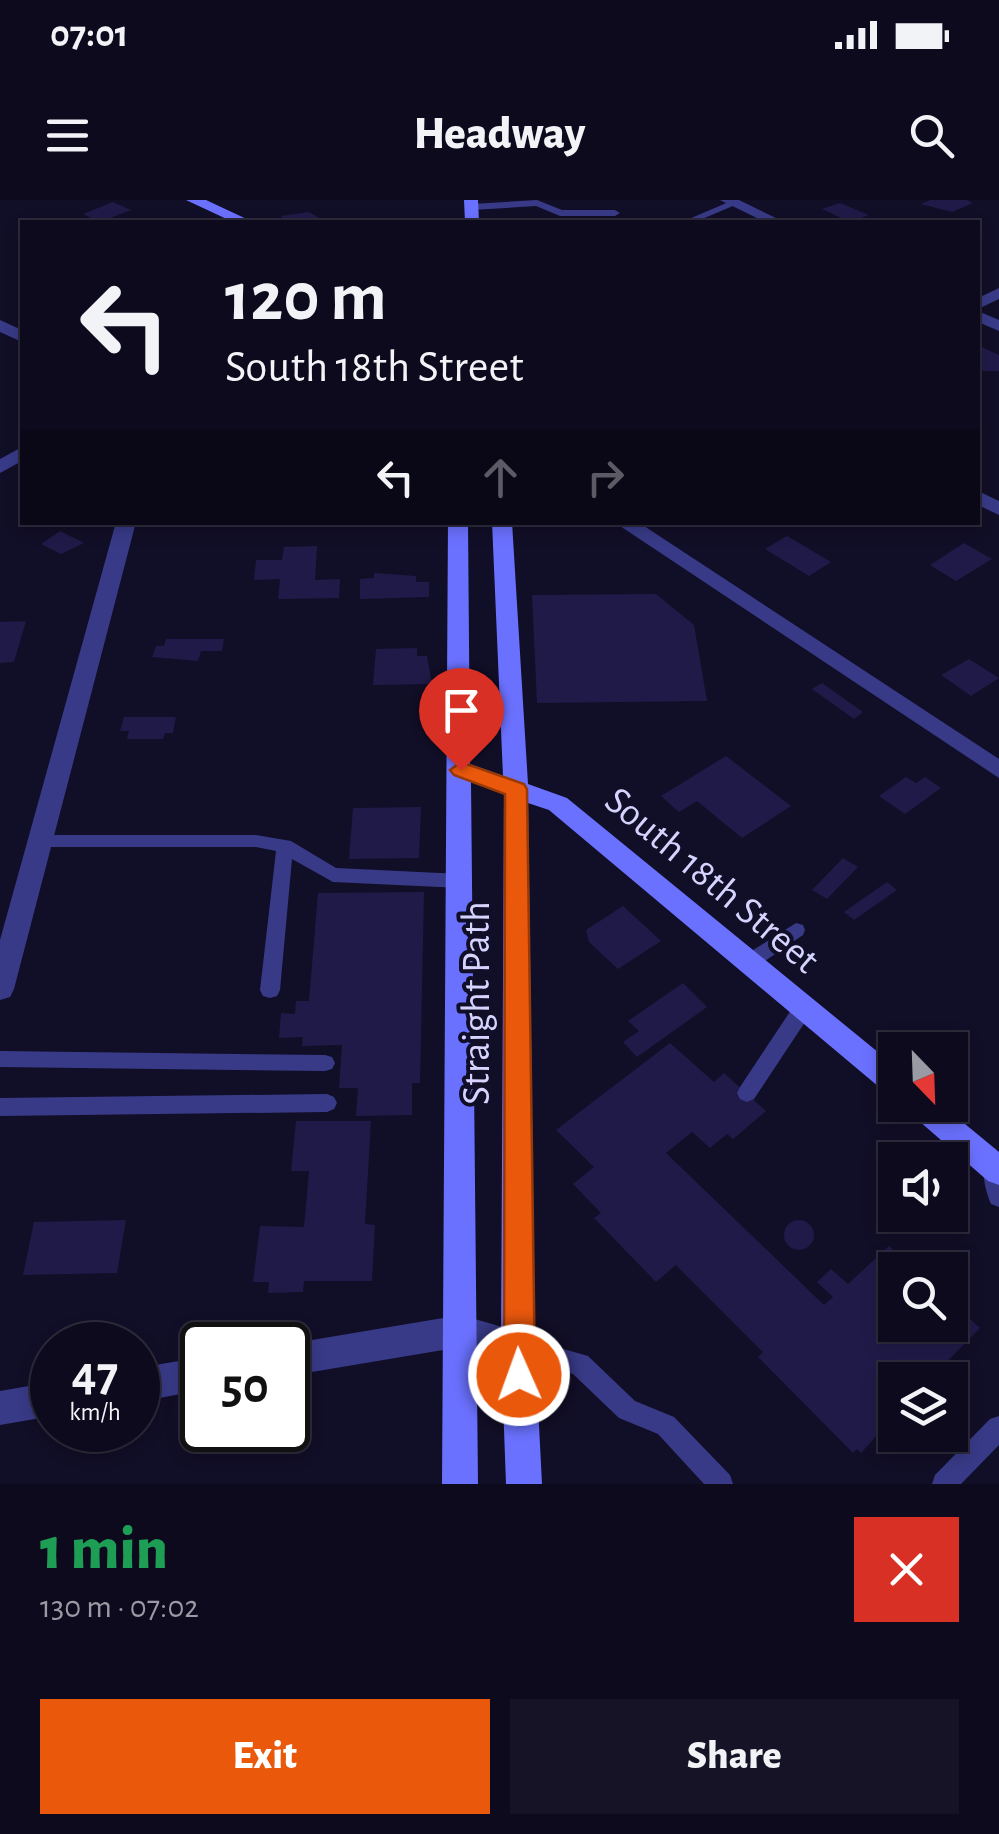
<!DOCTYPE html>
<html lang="en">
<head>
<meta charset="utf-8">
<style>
  body { margin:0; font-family:"Alegreya Sans",sans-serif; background:#161326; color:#f1f3f6; height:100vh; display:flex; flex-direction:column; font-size:38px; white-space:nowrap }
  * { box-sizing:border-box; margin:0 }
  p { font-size:32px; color:#9a9aa4 }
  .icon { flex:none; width:55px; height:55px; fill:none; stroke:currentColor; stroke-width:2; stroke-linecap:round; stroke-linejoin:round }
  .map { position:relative; height:1284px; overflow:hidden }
  .sheet { display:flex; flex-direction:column; background:#0d0a1d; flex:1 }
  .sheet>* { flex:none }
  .top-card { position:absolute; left:20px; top:20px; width:960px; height:305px; border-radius:0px; box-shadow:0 5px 15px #0003,0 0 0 2px #2d2b3b; background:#0d0a1d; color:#f1f3f6; overflow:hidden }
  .needle { width:65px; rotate:157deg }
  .tools { position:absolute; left:878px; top:832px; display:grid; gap:20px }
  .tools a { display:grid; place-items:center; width:90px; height:90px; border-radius:0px; background:#0d0a1d; box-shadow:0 5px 15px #0003,0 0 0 2px #2d2b3b; font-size:50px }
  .speed { position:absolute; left:30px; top:1122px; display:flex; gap:20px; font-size:50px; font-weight:700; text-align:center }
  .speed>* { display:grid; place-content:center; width:130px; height:130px; border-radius:50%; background:#0d0a1d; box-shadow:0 5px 15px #0003,0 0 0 2px #2d2b3b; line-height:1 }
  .speed small { font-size:25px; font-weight:400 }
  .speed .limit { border:5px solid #111; border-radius:15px; background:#fff; color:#111 }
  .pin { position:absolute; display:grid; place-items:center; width:85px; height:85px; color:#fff; margin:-102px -42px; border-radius:50% 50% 50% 0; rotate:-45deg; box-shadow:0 0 10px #0007 }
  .pin .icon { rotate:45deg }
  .me { position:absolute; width:110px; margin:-55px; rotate:358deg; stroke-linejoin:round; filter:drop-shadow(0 0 8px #0008) }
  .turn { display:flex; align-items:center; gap:35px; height:210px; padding:0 40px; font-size:45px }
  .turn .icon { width:130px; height:130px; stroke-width:2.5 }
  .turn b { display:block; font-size:70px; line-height:85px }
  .lanes { display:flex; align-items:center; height:95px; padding:0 40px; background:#0003; justify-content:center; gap:50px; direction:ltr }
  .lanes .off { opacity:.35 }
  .round { display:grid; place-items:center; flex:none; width:105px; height:105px; border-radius:0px; background:#161326 }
  .headline { display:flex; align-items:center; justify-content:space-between; height:170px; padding:0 40px }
  h1 { font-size:60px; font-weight:800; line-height:75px; color:#1e9e55 }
  .action { display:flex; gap:20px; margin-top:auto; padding:20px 40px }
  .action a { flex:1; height:115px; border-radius:0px; background:#ea580c; color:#fff; font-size:40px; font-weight:800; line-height:115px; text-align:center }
  .action a+a { background:#161326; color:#f1f3f6 }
  .status { display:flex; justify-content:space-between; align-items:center; height:70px; padding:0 50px; background:#0d0a1d; direction:ltr }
  .status svg { height:28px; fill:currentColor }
  header { display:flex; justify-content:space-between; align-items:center; height:130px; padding:0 40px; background:#0d0a1d; font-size:45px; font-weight:800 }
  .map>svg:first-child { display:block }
</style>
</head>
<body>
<div class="status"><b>07:01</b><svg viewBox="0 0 49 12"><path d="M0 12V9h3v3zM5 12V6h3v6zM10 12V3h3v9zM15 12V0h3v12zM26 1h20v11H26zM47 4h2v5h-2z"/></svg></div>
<header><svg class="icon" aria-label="menu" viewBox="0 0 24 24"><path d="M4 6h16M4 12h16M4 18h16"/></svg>Headway<svg class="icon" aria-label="search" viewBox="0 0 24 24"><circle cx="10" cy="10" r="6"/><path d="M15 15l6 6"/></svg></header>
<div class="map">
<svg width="999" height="1284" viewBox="0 0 999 1284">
  <rect width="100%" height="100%" fill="#110e27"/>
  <!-- building -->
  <path fill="#201a48" d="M 930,0 L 967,0 L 973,3 L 952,12 L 921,4 Z
    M 113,2 L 131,10 L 100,22 L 83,14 Z
    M 840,3 L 869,15 L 850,22 L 822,9 Z
    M 309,12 L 326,22 L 285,22 L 281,16 Z
    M 980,146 L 999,155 L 999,171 L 978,171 Z
    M 60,331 L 84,343 L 61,354 L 41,344 Z
    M 787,336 L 831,362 L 809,376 L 765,349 Z
    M 964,343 L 992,359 L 956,381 L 930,365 Z
    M 317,346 L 315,380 L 340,379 L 339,398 L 278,399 L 280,379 L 254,380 L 256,360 L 282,360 L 284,347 Z
    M 374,373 L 416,376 L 416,382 L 429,382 L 429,397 L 360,399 L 360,379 L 374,378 Z
    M 656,394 L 694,425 L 707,501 L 537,503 L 532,395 Z
    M 26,421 L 14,462 L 0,463 L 0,422 Z
    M 166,439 L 224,439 L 222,451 L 201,451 L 198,461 L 152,457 L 156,446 L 164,446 Z
    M 417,448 L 417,456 L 427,456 L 432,484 L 373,485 L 376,449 Z
    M 969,459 L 999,478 L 971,496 L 941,475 Z
    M 822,483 L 863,512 L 854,519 L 812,489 Z
    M 124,517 L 176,517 L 173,533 L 165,533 L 163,539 L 127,539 L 129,531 L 120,531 Z
    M 726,556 L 791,606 L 742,638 L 697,601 L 679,612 L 661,596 Z
    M 906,577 L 916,583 L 925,577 L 941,588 L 905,614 L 879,596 Z
    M 421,607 L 419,658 L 349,659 L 353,608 Z
    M 843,658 L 858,667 L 827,699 L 812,690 Z
    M 887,682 L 897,690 L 854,720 L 844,712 Z
    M 424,692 L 420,883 L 412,883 L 412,915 L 356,916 L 358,888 L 339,888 L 342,845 L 302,846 L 303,837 L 279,838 L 281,813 L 295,814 L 296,801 L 309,801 L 318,693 Z
    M 623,706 L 661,741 L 618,769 L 589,742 L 586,730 Z
    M 683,783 L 707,807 L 637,857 L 623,842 L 639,831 L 628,821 Z
    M 670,843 L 714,882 L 724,873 L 766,911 L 733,939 L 727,934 L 710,948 L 692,932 L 666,953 L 824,1105 L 833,1097 L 817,1082 L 831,1069 L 848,1084 L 889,1046 L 916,1070 L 895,1070 L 895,1125 L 950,1125 L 950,1101 L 980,1128 L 929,1180 L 895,1180 L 895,1215 L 861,1253 L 857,1249 L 853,1253 L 758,1157 L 763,1152 L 676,1065 L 656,1082 L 594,1018 L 601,1013 L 573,984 L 594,967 L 556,930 Z
    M 296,921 L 371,921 L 365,1024 L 375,1025 L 372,1081 L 304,1081 L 303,1092 L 268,1093 L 269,1082 L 253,1082 L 260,1026 L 304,1027 L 309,971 L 291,971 Z
    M784 1035a15 15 0 1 1 30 0a15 15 0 1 1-30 0Z
    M 126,1020 L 117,1073 L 23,1075 L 34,1022 Z"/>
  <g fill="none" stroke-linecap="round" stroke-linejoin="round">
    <!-- lane -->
    <path fill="#383a87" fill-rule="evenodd" d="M 537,0 L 562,10 L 615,10 L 620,13 L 615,16 L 560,16 L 536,6 L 472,10 L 467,7 L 472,4 Z
      M 731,1 L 740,3 L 695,22 L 682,22 Z
      M 40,635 L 256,635 L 291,641 L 336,668 L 461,674 L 467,676 L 470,681 L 467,686 L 461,688 L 333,682 L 292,659 L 280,790 L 277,796 L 270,798 L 263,796 L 260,790 L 276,651 L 256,647 L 40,647 L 31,641 Z
      M 796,723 L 803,725 L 805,730 L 803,735 L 756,767 L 749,770 L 742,767 L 740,762 L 742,757 Z
      M 804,799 L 811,801 L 814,807 L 811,813 L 754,899 L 747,902 L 740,899 L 737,893 L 740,887 L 797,801 Z
      M 0,851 L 325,855 L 332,857 L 335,863 L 332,869 L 325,871 L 0,867 Z
      M 327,894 L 334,897 L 337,903 L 334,909 L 327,912 L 0,916 L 0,898 Z
      M 993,957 L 999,959 L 999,1007 L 991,1004 C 986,992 980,971 986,959 Z
      M 518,1136 L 588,1156 L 635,1201 L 674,1217 L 730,1275 L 733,1284 L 704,1284 L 658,1234 L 619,1218 L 573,1174 L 510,1155 L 506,1147 L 510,1139 Z
      M 999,1216 L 999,1245 L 961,1284 L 932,1284 L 935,1275 L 990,1219 Z"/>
    <!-- street -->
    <path fill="#383a87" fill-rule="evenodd" d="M 720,0 L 739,0 L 784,22 L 765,22 Z
      M 999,88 L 999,99 L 978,109 L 978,98 Z
      M 978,111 L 999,120 L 999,131 L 978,122 Z
      M 0,120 L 22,130 L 22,142 L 0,132 Z
      M 22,247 L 22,261 L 0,273 L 0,259 Z
      M 978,291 L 999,301 L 999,315 L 978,305 Z
      M 116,322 L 136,322 L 14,789 L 10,797 L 0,800 L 0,740 Z
      M 614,322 L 638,322 L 999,559 L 999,578 Z
      M 461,1115 L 530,1135 L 535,1147 L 530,1159 L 518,1163 L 461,1147 L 288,1176 L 284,1145 L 288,1144 Z
      M 202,1157 L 202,1190 L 138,1202 L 138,1168 Z
      M 52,1182 L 52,1216 L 0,1225 L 0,1191 Z"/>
    <!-- secondary -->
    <path fill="#6b71ff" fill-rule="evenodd" d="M 186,0 L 206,0 L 253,22 L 233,22 Z
      M 464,0 L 478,0 L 479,22 L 465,22 Z
      M 448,322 L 468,322 L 470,564 L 503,576 L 492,322 L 512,322 L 528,584 L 567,598 L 895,866 L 895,895 L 885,892 L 549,610 L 528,603 L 535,1147 L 542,1284 L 506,1284 L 501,1147 L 504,594 L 471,582 L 478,1284 L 442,1284 Z
      M 906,905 L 942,905 L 999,952 L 999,985 L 988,981 L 911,914 Z"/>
  </g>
  <!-- route -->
  <path fill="#ea580c" stroke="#983908" stroke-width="2.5" d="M 461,562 L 524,584 L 527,589 L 535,1175 L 530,1186 L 519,1190 L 508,1186 L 504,1175 L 505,594 L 454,575 L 450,570 Z"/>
  <g text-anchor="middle" stroke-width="8" stroke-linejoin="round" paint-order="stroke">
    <!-- street labels -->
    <g font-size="40" fill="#d6d4ff" stroke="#110e27">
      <text transform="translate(713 679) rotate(40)" y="14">South 18th Street</text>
      <text transform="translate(475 803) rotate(-90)" y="14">Straight Path</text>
    </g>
  </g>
</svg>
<div class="tools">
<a><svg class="needle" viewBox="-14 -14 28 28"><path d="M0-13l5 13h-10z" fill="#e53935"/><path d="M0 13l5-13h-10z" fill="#9a9aa4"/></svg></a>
<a><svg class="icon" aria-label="sound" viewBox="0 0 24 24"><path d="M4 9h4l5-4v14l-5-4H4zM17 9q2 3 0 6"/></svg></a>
<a><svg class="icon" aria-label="search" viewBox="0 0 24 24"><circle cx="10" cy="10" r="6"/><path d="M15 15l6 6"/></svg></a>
<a><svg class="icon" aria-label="layers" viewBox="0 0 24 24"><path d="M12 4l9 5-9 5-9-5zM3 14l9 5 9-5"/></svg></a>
</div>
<div class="speed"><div>47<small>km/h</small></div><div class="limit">50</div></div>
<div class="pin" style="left:461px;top:570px;background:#d93025"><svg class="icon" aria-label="arrive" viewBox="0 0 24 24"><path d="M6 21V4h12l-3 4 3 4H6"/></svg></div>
<svg class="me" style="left:519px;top:1175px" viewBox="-20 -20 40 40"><circle r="17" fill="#ea580c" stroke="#fff" stroke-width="3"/><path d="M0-11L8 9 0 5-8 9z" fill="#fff"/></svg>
<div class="top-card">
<div class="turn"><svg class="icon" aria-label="left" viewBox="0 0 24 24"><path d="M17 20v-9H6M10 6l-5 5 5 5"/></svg><div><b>120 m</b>South 18th Street</div></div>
<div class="lanes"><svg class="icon" aria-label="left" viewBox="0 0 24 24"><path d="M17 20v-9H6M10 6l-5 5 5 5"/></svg><svg class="icon off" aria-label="ahead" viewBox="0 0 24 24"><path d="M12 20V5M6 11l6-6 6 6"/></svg><svg class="icon off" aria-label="right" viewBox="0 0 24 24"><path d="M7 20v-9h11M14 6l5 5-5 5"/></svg></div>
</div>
</div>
<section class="sheet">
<div class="headline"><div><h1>1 min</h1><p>130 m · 07:02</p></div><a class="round" style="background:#d93025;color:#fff"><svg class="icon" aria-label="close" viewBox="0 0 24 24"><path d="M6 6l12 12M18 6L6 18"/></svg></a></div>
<div class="action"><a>Exit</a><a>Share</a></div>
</section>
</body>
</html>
